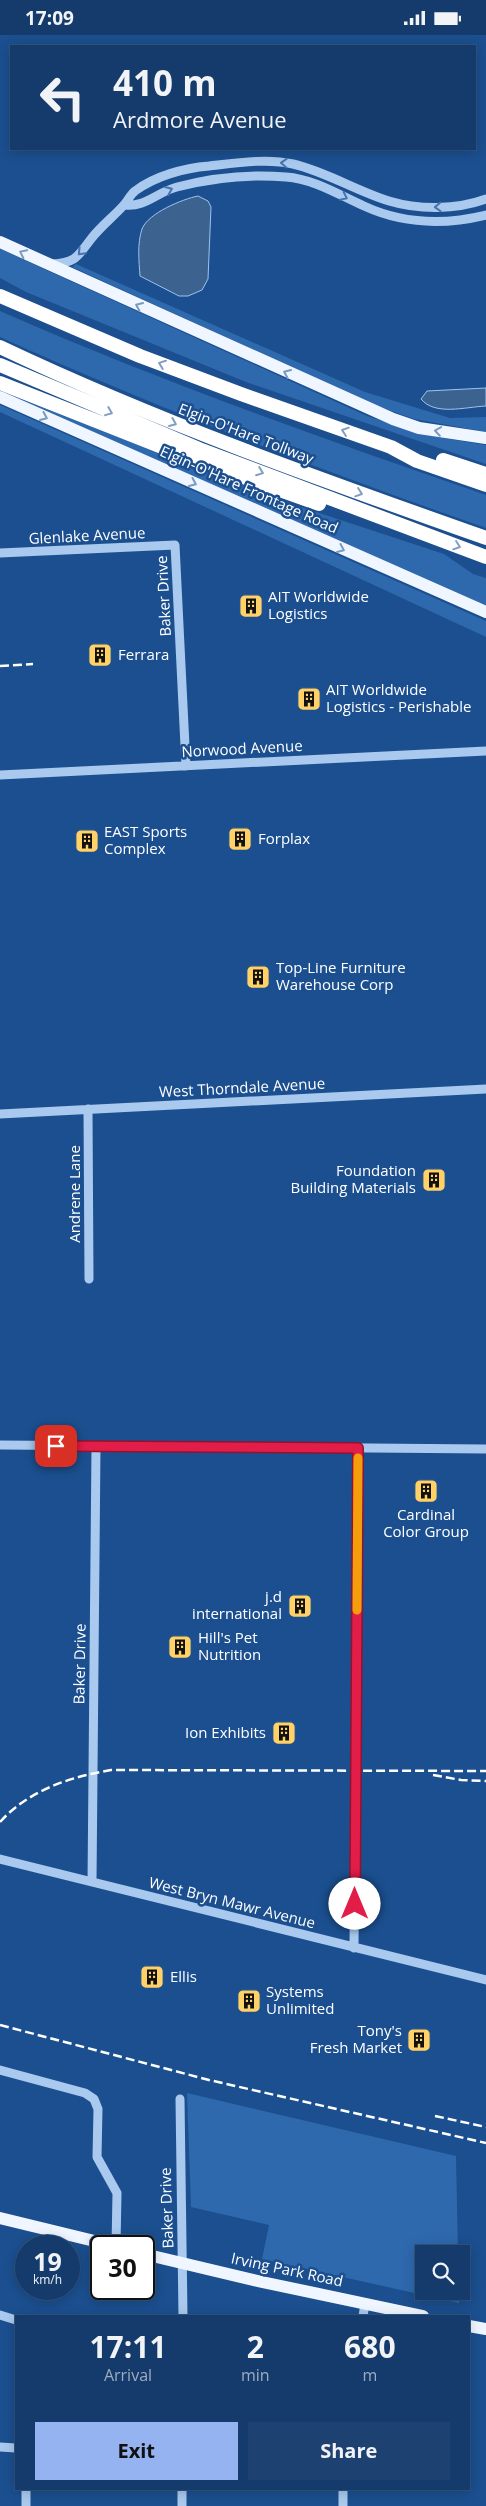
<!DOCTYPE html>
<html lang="en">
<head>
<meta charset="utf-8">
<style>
  body { margin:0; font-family:"Open Sans",sans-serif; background:#1d4271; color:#f1f3f6; height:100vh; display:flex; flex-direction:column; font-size:19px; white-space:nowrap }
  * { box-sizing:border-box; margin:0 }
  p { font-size:16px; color:#9dadc1 }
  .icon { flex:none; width:28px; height:28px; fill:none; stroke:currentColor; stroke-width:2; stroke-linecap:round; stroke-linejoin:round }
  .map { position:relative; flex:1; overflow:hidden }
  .side { position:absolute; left:15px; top:2280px; width:455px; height:175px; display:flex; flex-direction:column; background:#143b6b; border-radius:0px; box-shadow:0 2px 12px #0003,0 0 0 1px #33557e }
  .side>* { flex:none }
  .hud { position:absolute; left:10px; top:10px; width:466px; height:105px; border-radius:0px; box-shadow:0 2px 12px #0003,0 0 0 1px #33557e; background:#143b6b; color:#f1f3f6; overflow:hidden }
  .controls { position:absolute; left:415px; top:2210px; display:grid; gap:10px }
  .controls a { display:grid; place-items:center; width:55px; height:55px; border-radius:0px; background:#143b6b; box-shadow:0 2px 12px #0003,0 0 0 1px #33557e; font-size:25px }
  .speed { position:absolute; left:15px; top:2200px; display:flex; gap:10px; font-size:25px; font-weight:700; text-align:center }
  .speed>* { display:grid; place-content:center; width:65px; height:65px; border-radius:50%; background:#143b6b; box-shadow:0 2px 12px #0003,0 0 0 1px #33557e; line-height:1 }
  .speed small { font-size:12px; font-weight:400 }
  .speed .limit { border:2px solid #111; border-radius:8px; background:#fff; color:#111 }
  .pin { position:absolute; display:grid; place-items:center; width:42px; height:42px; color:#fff; margin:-21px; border-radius:10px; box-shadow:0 2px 8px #0006 }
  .me { position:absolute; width:55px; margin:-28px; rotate:0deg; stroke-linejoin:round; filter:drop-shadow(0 0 4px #0008) }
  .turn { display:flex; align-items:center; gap:18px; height:105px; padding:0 20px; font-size:22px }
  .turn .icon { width:65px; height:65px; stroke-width:2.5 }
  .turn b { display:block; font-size:35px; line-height:42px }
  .eta { display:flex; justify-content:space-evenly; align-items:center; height:85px; text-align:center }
  .eta b { font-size:30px; font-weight:700; line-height:35px }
  .cta { display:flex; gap:10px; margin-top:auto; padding:10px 20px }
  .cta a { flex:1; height:58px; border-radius:0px; background:#95b2f1; color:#111; font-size:20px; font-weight:700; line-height:58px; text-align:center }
  .cta a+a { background:#1d4271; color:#f1f3f6 }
  .status { display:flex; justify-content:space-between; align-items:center; height:35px; padding:0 25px; background:#143b6b; direction:ltr }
  .status svg { height:14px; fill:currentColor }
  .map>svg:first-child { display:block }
</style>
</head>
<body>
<div class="status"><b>17:09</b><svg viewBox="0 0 49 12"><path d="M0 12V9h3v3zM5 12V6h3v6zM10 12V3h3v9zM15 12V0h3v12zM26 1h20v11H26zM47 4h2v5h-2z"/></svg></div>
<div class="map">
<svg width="486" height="2471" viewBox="0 0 486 2471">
  <rect width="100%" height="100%" fill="#1b4f8f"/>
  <!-- green -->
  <path fill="#2e69ad" d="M 0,214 L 367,381 L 426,400 L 486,410 L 486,429 L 246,347 L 26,257 L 0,243 Z
    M 76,229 L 365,357 L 450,383 L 486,382 L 486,397 L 414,384 L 374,370 L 72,232 Z
    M 0,276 C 159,346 322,403 486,460 L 486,493 C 321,435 159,374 0,302 Z
    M 0,356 L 298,471 L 444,519 L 473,539 L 486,543 L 486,572 Z
    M 0,370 L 486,586 L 486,602 L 0,377 Z
    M 187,2058 L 456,2121 L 458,2219 L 424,2219 L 424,2256 L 459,2256 L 459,2268 L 262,2224 L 269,2190 L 191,2172 Z"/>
  <!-- water -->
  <path fill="#3c6290" stroke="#9cc4f0" d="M 198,161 L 208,166 L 211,172 L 208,244 L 202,255 L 188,261 L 179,261 L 140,241 C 139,226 137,209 142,194 C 148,178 183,164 198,161 Z
    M 486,353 L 486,371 C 465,372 435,381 421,364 L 427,356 Z"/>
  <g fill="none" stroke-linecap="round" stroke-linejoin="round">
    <!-- minor -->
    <path stroke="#a9c9ee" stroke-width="9" d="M 124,170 C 145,173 157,157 177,152 C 211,143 251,139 286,142 C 314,144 339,160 364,171 C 403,189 445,190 486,180
      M 52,229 C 76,228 78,221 91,204 C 100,192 113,182 123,171 C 127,167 130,160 135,156 C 155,141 184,133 209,131 C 235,128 267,123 293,129 C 327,137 356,156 389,166 C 419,175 456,175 486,164
      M 0,518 L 175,510 L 186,731
      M 0,740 L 486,716
      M 88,1074 L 89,1244
      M 0,1079 L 486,1054
      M 0,1410 L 486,1414
      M 0,1824 L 486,1945
      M 92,1847 L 96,1411
      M 354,1913 L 358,1413
      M 0,2035 L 85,2058 L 94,2064 L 98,2074 L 97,2122 L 117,2158 L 116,2211
      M 180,2064 L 183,2281
      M 0,2280 L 16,2285
      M 363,2281 L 365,2269
      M 0,2412 L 16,2413
      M 26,2454 L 26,2471
      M 182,2471 L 182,2454
      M 343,2471 L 343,2454"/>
    <!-- major -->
    <path stroke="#f0f6ff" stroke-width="12" d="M 0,207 L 393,384 L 419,393 L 486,403
      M 0,362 L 486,577
      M 0,2183 L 115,2211
      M 144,2219 L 262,2247 L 423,2281
      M 469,2291 L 486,2294"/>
    <!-- highway -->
    <path stroke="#fff" stroke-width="14" d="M 0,261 L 140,321 L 241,359 L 391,412 L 417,426 L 486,450
      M 0,312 C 158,387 322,445 486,503
      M 0,330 L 199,414 L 486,522
      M 0,348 L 190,423 L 319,469
      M 443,425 L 486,439"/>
    <!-- rail -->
    <path stroke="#fff" stroke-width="2.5" stroke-dasharray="9 4" stroke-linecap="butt" d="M 0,631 L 33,629
      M 433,1740 L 461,1745 L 486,1746
      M 0,1787 C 29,1755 70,1742 111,1735 L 486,1736
      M 0,1990 L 209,2045 L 486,2108
      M 435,2081 L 486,2092"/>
  </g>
  <!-- one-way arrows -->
  <defs><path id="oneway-chevron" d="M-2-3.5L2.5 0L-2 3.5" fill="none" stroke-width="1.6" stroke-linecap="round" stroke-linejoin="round" transform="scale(1.25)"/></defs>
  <g stroke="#4674ac">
    <use href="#oneway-chevron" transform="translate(284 128) rotate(-177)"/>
    <use href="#oneway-chevron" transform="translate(169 155) rotate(-23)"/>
    <use href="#oneway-chevron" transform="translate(344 162) rotate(26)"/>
    <use href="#oneway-chevron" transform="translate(438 172) rotate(178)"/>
    <use href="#oneway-chevron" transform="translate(81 217) rotate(134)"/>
  </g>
  <g stroke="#7b9ac1">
    <use href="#oneway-chevron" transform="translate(23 218) rotate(-154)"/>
    <use href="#oneway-chevron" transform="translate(139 271) rotate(-156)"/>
    <use href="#oneway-chevron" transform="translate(287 338) rotate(-156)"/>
    <use href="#oneway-chevron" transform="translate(44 382) rotate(24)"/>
    <use href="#oneway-chevron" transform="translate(438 396) rotate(-171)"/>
    <use href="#oneway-chevron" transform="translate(193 448) rotate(24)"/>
    <use href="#oneway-chevron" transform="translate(341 514) rotate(24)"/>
  </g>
  <g stroke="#829ec1">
    <use href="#oneway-chevron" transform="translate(162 329) rotate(-159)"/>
    <use href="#oneway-chevron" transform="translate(109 377) rotate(22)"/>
    <use href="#oneway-chevron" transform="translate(173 388) rotate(23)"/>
    <use href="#oneway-chevron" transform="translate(345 396) rotate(-161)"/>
    <use href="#oneway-chevron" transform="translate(260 437) rotate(21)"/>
    <use href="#oneway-chevron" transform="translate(359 458) rotate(19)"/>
    <use href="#oneway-chevron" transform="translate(457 511) rotate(19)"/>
  </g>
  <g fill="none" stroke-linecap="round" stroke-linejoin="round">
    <!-- route casing -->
    <g stroke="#92132f" stroke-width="12">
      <path id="route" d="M 56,1411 L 358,1413 L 355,1869"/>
    </g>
    <!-- route -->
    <use href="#route" stroke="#e11d48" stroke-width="9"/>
    <!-- slow -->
    <path stroke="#f59e0b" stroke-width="9" d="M 357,1575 L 358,1423"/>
  </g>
  <!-- icons -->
  <defs>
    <g id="building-square" transform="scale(1.25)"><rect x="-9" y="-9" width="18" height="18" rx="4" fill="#ffd166" stroke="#1b4f8f"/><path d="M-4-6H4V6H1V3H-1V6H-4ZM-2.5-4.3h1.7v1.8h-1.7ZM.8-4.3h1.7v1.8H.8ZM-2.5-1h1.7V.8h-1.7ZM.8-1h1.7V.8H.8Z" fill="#111"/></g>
  </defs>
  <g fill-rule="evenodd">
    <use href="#building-square" x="251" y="571"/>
    <use href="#building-square" x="100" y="620"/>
    <use href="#building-square" x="309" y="664"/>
    <use href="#building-square" x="240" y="804"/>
    <use href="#building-square" x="87" y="806"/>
    <use href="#building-square" x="258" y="942"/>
    <use href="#building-square" x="434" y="1145"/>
    <use href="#building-square" x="426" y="1456"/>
    <use href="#building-square" x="300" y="1571"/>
    <use href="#building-square" x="180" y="1612"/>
    <use href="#building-square" x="284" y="1698"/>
    <use href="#building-square" x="152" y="1942"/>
    <use href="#building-square" x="249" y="1966"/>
    <use href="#building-square" x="419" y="2005"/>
  </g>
  <g text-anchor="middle" stroke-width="5" stroke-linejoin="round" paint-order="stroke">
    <!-- street labels -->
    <g font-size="15" fill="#fff" stroke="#1b4f8f">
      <text transform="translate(246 399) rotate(21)" y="5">Elgin-O'Hare Tollway</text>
      <text transform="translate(249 455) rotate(24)" y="5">Elgin-O'Hare Frontage Road</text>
      <text transform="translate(87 501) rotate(-3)" y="5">Glenlake Avenue</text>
      <text transform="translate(164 561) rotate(-93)" y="5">Baker Drive</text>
      <text transform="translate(242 714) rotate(-3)" y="5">Norwood Avenue</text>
      <text transform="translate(242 1053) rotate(-3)" y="5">West Thorndale Avenue</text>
      <text transform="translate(75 1159) rotate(-90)" y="5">Andrene Lane</text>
      <text transform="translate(80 1629) rotate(-89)" y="5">Baker Drive</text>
      <text transform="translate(232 1868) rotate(14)" y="5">West Bryn Mawr Avenue</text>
      <text transform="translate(167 2173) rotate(-92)" y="5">Baker Drive</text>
      <text transform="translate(287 2235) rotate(12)" y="5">Irving Park Road</text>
    </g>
    <!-- poi labels -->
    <g font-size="15" fill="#fff" stroke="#1b4f8f" text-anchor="start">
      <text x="268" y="567">AIT Worldwide<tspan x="268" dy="17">Logistics</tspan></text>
      <text x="118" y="625">Ferrara</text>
      <text x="326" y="660">AIT Worldwide<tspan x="326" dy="17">Logistics - Perishable</tspan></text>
      <text x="104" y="802">EAST Sports<tspan x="104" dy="17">Complex</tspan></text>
      <text x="258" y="809">Forplax</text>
      <text x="276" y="938">Top-Line Furniture<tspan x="276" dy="17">Warehouse Corp</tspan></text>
      <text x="416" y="1141" text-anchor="end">Foundation<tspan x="416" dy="17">Building Materials</tspan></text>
      <text x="426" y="1485" text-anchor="middle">Cardinal<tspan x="426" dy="17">Color Group</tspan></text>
      <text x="282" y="1567" text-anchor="end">j.d<tspan x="282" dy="17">international</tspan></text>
      <text x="198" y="1608">Hill's Pet<tspan x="198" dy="17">Nutrition</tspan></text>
      <text x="266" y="1703" text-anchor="end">Ion Exhibits</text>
      <text x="170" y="1947">Ellis</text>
      <text x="266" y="1962">Systems<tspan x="266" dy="17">Unlimited</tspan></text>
      <text x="402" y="2001" text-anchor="end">Tony's<tspan x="402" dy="17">Fresh Market</tspan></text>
    </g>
  </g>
</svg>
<div class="controls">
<a><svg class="icon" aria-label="search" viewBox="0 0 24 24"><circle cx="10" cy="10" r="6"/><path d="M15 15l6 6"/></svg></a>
</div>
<div class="speed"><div>19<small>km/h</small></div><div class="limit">30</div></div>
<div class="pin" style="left:56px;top:1411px;background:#d93025"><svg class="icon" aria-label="arrive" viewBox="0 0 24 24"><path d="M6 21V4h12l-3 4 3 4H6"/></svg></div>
<svg class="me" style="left:355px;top:1869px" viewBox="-20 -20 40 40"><circle r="19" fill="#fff"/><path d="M0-13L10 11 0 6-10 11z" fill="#e11d48"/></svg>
<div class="hud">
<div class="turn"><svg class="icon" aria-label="left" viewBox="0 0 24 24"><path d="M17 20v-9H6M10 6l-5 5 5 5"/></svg><div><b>410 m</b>Ardmore Avenue</div></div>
</div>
<section class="side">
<div class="eta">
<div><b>17:11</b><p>Arrival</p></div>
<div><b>2</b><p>min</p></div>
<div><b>680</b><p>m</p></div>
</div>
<div class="cta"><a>Exit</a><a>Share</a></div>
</section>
</div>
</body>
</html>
